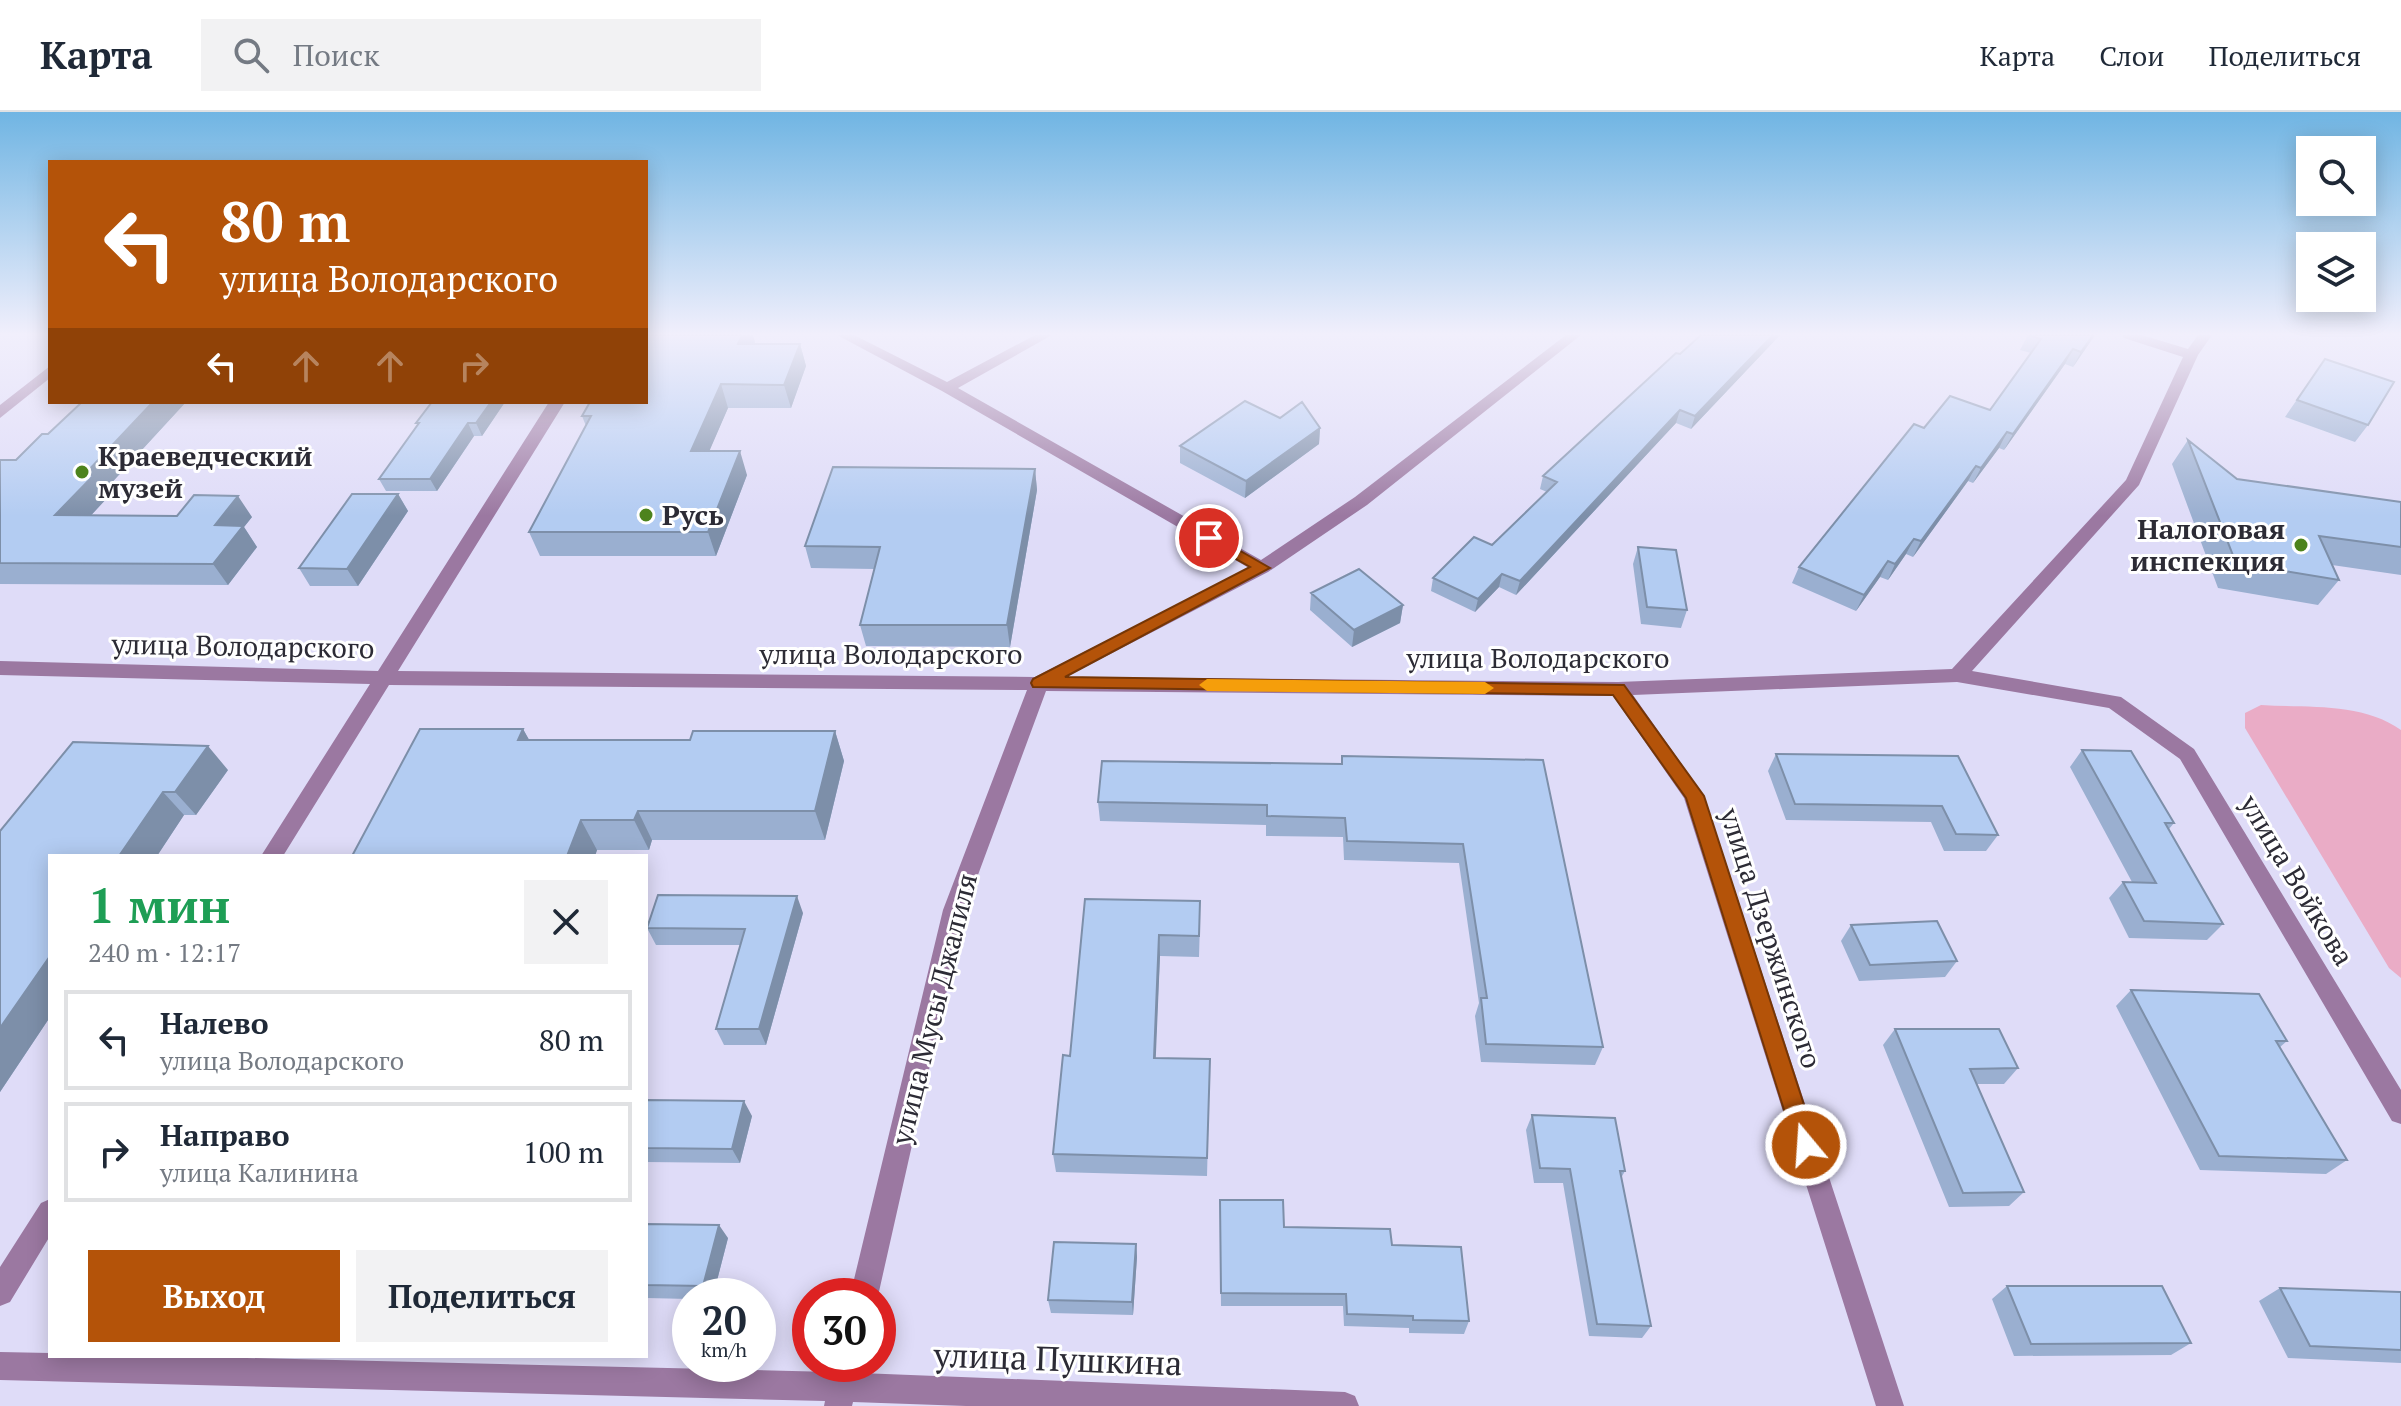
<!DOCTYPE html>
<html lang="ru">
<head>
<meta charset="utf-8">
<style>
  body { margin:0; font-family:"PT Serif",serif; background:#f2f2f3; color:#1f2937; height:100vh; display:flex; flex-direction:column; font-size:30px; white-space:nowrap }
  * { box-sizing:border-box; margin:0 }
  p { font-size:26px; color:#747a83 }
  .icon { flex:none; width:44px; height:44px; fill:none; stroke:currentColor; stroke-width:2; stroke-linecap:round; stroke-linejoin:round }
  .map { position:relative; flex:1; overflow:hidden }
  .sheet { position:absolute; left:48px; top:742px; width:600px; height:504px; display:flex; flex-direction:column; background:#fff; border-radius:0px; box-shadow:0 4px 20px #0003 }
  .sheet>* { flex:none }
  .guide { position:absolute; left:48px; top:48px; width:600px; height:244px; border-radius:0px; box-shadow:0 4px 20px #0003; background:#b45309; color:#fff; overflow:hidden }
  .buttons { position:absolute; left:2296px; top:24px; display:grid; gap:16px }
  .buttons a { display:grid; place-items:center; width:80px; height:80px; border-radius:0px; background:#fff; box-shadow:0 4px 20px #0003; font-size:40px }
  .speed { position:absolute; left:672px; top:1166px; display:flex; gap:16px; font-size:40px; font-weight:700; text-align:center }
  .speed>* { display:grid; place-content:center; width:104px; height:104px; border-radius:50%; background:#fff; box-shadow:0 4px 20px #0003; line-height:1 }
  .speed small { font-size:20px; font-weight:400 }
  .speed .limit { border:12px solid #d22; background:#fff; color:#111 }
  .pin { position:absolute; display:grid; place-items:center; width:68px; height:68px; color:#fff; margin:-34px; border:4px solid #fff; border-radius:50%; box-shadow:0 2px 8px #0007 }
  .me { position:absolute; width:88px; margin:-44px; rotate:342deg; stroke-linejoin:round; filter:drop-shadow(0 0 6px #0008) }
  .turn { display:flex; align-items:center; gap:28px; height:168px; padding:0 40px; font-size:36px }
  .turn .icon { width:104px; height:104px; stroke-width:2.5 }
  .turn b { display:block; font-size:56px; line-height:68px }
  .lanes { display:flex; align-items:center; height:76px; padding:0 40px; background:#0003; justify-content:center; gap:40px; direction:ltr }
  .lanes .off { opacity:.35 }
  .round { display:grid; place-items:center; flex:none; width:84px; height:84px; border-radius:0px; background:#f2f2f3 }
  .summary { display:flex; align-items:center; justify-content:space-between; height:136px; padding:0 40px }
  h1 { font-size:48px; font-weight:700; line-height:60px; color:#1e9e55 }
  .action { display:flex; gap:16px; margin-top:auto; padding:16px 40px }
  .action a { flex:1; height:92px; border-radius:0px; background:#b45309; color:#fff; font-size:32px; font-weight:700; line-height:92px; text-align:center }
  .action a+a { background:#f2f2f3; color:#1f2937 }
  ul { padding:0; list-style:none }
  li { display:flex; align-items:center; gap:24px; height:100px; margin:0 16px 12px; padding:0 24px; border:4px solid #e0e1e3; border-radius:0px }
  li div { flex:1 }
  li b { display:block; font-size:30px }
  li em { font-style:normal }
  header { display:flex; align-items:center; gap:48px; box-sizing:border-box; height:112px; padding:0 40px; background:#fff; border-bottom:2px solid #e0e1e3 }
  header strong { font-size:38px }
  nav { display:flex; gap:44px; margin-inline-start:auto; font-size:28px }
  .search { width:560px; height:72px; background:#f2f2f3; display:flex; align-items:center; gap:20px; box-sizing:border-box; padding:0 28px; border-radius:0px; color:#747a83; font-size:30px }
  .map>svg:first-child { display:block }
</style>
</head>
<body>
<header>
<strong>Карта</strong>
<div class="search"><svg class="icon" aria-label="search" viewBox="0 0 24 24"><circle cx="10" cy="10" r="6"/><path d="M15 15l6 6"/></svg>Поиск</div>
<nav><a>Карта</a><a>Слои</a><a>Поделиться</a></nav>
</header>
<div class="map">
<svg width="2401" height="1294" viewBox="0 0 2401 1294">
  <rect width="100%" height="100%" fill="#dfdcf8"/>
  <!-- green -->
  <path fill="#eaacc6" d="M 2261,593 C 2307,596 2362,590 2401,618 L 2401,866 L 2389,856 L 2245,616 L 2245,601 Z"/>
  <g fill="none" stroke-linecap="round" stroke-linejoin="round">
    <!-- minor -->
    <path fill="#9b78a1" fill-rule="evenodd" d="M 837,223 L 854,223 L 947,270 L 1035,223 L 1052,223 L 958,276 L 1261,448 L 1355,385 L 1566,223 L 1581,223 L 1367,393 L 1268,460 L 1066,565 L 1618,570 L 1952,557 L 2126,368 L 2183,245 L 2124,226 L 2122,223 L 2142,223 L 2188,237 L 2198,223 L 2212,223 L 2198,243 L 2139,373 L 1972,559 L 2121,585 L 2194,637 L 2401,978 L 2401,1012 L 2392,1009 L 2180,647 L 2109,596 L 1957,570 L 1633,583 L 1704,684 L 1904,1294 L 1876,1294 L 1684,686 L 1613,584 L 1046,579 L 965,798 L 878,1184 L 850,1184 L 943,798 L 1027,578 L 389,573 L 283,744 L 261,744 L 370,572 L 0,563 L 0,549 L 378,559 L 549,290 L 565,290 L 398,559 L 1035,565 L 1249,456 L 942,279 Z
      M 50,254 L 50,266 L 0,306 L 0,293 Z
      M 50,1087 L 50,1124 L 10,1190 L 0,1194 L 0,1155 L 41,1091 Z
      M 0,1240 L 50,1241 L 50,1244 L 167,1244 L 832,1260 L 834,1252 L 862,1252 L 860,1261 L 1345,1280 L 1355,1284 L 1359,1294 L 966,1294 L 853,1290 L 852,1294 L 824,1294 L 825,1289 L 0,1268 Z"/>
  </g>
  <!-- wall -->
  <path fill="#9aafd0" d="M 1780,223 L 1691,317 L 1676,311 L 1516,483 L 1499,475 L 1475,500 L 1431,479 L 1433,466 L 1492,433 L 1547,380 L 1540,377 L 1543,364 L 1680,242 Z
    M 2028,223 L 2095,223 L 2073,255 L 2065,252 L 2004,338 L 1999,336 L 1973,371 L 1968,369 L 1913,445 L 1906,442 L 1888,468 L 1880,465 L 1856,499 L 1792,471 L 1799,455 L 1924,316 L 1990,298 L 2031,241 L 2020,238 Z
    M 755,230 L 754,232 L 800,232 L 806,254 L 791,296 L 728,296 L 709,339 L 747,363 L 716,444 L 540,444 L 529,420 L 586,314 L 582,304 Z
    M 2325,247 L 2368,313 L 2355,330 L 2285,305 Z
    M 82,290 L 186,290 L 105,378 L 109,384 L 91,403 L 252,405 L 244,415 L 257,435 L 228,473 L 0,472 L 0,348 L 16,348 L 48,322 Z
    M 432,290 L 505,290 L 482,324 L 474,324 L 437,379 L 386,379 L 379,367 L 418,313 L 416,311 Z
    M 1280,306 L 1320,316 L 1319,332 L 1245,386 L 1180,351 L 1180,334 Z
    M 2188,328 L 2237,367 L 2401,390 L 2401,463 L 2332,453 L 2339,468 L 2318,493 L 2218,476 L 2172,352 Z
    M 1035,357 L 1037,378 L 1010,535 L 866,534 L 860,513 L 874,457 L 811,456 L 805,434 Z
    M 398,382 L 408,399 L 358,474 L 310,474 L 299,456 Z
    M 1638,435 L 1687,498 L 1681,516 L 1641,512 L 1633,452 Z
    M 1311,481 L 1403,493 L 1400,511 L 1352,535 L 1310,498 Z
    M 523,617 L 529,628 L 690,628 L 835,619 L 844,649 L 825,728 L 652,728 L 649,738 L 597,738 L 595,744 L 352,744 Z
    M 2082,638 L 2174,711 L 2169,717 L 2223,812 L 2207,828 L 2129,826 L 2109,786 L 2123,770 L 2132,770 L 2070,655 Z
    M 1776,642 L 1958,644 L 1998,723 L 1986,739 L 1944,739 L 1931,710 L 1786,708 L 1768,659 Z
    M 1342,644 L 1543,648 L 1603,935 L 1595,953 L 1481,950 L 1475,904 L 1479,891 L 1459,751 L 1344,748 L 1343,725 L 1266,724 L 1266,713 L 1100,709 L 1098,690 L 1341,652 Z
    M 228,658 L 196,703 L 184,703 L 157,744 L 50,744 L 50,905 L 0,980 L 0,719 Z
    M 1085,787 L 1200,810 L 1199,845 L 1160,844 L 1155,946 L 1210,947 L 1207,1064 L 1056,1060 L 1053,1042 L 1070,944 Z
    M 803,801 L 766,933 L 724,933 L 716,917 L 740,833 L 656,833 L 647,816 Z
    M 1851,813 L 1957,849 L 1945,865 L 1859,869 L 1841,829 Z
    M 2131,878 L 2287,929 L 2280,935 L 2347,1048 L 2326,1062 L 2200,1058 L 2116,894 Z
    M 1895,917 L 2018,956 L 2004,972 L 1977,972 L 2024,1080 L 2009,1094 L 1949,1095 L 1883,933 Z
    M 646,988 L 752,1004 L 740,1051 L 646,1050 Z
    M 1532,1003 L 1625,1059 L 1621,1066 L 1651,1214 L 1642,1226 L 1589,1224 L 1563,1071 L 1534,1071 L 1526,1018 Z
    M 1220,1102 L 1284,1115 L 1392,1133 L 1469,1209 L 1464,1222 L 1409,1221 L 1409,1216 L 1344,1214 L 1343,1194 L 1221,1194 Z
    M 646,1112 L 728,1126 L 713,1184 L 690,1184 L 690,1187 L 646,1186 Z
    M 1136,1132 L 1137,1145 L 1133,1203 L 1051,1201 L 1048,1188 Z
    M 2007,1174 L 2191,1231 L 2171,1243 L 2014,1244 L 1992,1187 Z
    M 2280,1176 L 2401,1180 L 2401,1251 L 2288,1246 L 2259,1189 Z"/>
  <!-- shaded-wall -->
  <path fill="#7d8fa9" d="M 742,223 L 753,223 L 755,230 L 744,255 L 738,232 Z
    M 1773,223 L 1780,223 L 1691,317 L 1695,304 Z
    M 2093,223 L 2095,223 L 2073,255 L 2081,240 Z
    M 800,232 L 806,254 L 791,296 L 784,273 Z
    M 2073,237 L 2065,252 L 2004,338 L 2013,322 Z
    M 721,272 L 728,296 L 699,363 L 691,339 Z
    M 153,290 L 186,290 L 105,378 L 109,384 L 72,424 L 55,403 L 84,363 Z
    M 491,290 L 505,290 L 482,324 L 476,311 Z
    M 1680,298 L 1676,311 L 1516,483 L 1520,469 Z
    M 468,311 L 474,324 L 437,379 L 430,367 Z
    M 1320,316 L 1319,332 L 1245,386 L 1246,369 Z
    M 2007,320 L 1999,336 L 1973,371 L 1981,356 Z
    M 740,339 L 747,363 L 716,444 L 708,420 Z
    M 1976,354 L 1968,369 L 1913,445 L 1921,429 Z
    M 1035,357 L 1037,378 L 1010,535 L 1007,513 Z
    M 398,382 L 408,399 L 358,474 L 347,457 Z
    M 238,384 L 252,405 L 244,415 L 257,435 L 228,473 L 213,452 L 215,413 Z
    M 1914,427 L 1906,442 L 1888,468 L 1895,452 Z
    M 1888,449 L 1880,465 L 1856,499 L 1864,483 Z
    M 1502,462 L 1499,475 L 1475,500 L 1478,487 Z
    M 1403,493 L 1400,511 L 1352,535 L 1354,518 Z
    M 523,617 L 540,647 L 518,628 Z
    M 835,619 L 844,649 L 825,728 L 815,699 Z
    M 208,634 L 228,658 L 196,703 L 175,680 Z
    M 163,680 L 184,703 L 157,744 L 119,744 Z
    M 638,699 L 652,728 L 649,738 L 634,708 Z
    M 581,708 L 597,738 L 595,744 L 567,744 Z
    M 797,784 L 803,801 L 766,933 L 759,917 Z
    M 1159,823 L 1160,844 L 1155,965 L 1154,946 Z
    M 50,844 L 50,905 L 0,980 L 0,916 Z
    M 744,989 L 752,1004 L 740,1051 L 732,1037 Z
    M 719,1113 L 728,1126 L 713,1184 L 710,1184 L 703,1174 Z
    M 1136,1132 L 1137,1145 L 1133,1203 L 1132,1190 Z"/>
  <!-- building -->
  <path fill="#b3ccf2" stroke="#7d8fa9" stroke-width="2" d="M 646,223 L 742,223 L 738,232 L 800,232 L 784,273 L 721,272 L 691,339 L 740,339 L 708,420 L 529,420 L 591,304 L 582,304 L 590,290 L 646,290 Z
    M 1701,223 L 1773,223 L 1695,304 L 1680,298 L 1520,469 L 1502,462 L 1478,487 L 1433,466 L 1474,425 L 1492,433 L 1557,370 L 1543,364 L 1676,241 L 1680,242 Z
    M 2028,223 L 2093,223 L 2081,240 L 2073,237 L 2013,322 L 2007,320 L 1981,356 L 1976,354 L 1921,429 L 1914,427 L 1895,452 L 1888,449 L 1864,483 L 1799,455 L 1914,312 L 1924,316 L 1950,284 L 1990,298 L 2041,227 Z
    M 2325,247 L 2394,270 L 2368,313 L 2297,288 Z
    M 1245,289 L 1280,306 L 1302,290 L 1320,316 L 1246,369 L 1180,334 Z
    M 82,290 L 153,290 L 84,363 L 94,363 L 55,403 L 177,404 L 194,383 L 238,384 L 215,413 L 243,414 L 213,452 L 0,451 L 0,348 L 16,348 L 42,322 L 48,322 Z
    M 432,290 L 491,290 L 476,311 L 468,311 L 430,367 L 379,367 L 419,311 L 416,311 Z
    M 2188,328 L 2237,367 L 2401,390 L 2401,435 L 2319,424 L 2339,468 L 2236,451 Z
    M 833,355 L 1035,357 L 1007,513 L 860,513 L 880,435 L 805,434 Z
    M 352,382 L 398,382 L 347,457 L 299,456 Z
    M 1638,435 L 1676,438 L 1687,498 L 1647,495 Z
    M 1359,457 L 1403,493 L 1354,518 L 1311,481 Z
    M 420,617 L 523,617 L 518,628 L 690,628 L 693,619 L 835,619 L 815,699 L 638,699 L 634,708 L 581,708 L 567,744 L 352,744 Z
    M 73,630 L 208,634 L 175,680 L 163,680 L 119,744 L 50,744 L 50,844 L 0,916 L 0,719 Z
    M 2082,638 L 2131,639 L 2174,711 L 2165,711 L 2223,812 L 2144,809 L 2123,770 L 2156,771 Z
    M 1776,642 L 1958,644 L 1998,723 L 1956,722 L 1942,694 L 1795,692 Z
    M 1342,644 L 1543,648 L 1603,935 L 1486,932 L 1481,886 L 1487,886 L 1463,732 L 1347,729 L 1345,706 L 1267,704 L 1267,693 L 1098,690 L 1102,649 L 1342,652 Z
    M 658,783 L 797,784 L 759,917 L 716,917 L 745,817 L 647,816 Z
    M 1085,787 L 1200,789 L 1199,824 L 1159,823 L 1154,946 L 1210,947 L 1207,1046 L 1053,1042 L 1063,943 L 1070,944 Z
    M 1937,809 L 1957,849 L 1870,853 L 1851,813 Z
    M 2131,878 L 2259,882 L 2287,929 L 2276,929 L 2347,1048 L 2219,1044 Z
    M 1895,917 L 1999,917 L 2018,956 L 1970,957 L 2024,1080 L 1963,1081 Z
    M 646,988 L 744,989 L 732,1037 L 646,1036 Z
    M 1532,1003 L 1615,1006 L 1625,1059 L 1620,1059 L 1651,1214 L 1597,1212 L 1570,1057 L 1540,1056 Z
    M 1220,1088 L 1283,1088 L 1284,1115 L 1390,1117 L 1392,1133 L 1461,1135 L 1469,1209 L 1413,1208 L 1413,1204 L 1347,1202 L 1346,1182 L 1221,1181 Z
    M 646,1112 L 719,1113 L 703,1174 L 646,1173 Z
    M 1054,1130 L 1136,1132 L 1132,1190 L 1048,1188 Z
    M 2007,1174 L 2162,1174 L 2191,1231 L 2031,1232 Z
    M 2280,1176 L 2401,1180 L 2401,1238 L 2310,1234 Z"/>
  <!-- sky -->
  <linearGradient id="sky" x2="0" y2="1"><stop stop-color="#70b5e3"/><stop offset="0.55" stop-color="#f1effc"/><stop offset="1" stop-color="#f1effc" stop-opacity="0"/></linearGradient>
  <rect width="2401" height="404" fill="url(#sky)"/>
  <!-- route -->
  <path fill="#b45309" stroke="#753606" stroke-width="2" d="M 1209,421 L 1270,456 L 1065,565 L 1624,573 L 1704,684 L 1817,1033 L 1814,1040 L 1806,1043 L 1798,1040 L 1795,1033 L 1686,686 L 1613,583 L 1033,575 L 1031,571 L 1033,567 L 1250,455 L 1204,429 L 1202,426 Z"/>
  <!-- slow -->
  <path fill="#f59e0b" d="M 1207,567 L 1485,570 L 1494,576 L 1485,582 L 1207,579 L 1199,573 Z"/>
  <!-- markers -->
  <g fill="#4d831c" stroke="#fff" stroke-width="3">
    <circle cx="82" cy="360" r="8"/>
    <circle cx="646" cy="403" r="8"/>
    <circle cx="2301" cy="433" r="8"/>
  </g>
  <g text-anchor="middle" stroke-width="6" stroke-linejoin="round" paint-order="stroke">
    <!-- poi labels -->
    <g font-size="28" font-weight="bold" fill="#2c2b35" stroke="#fff" text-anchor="start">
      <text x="98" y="354">Краеведческий<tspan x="98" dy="32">музей</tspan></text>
      <text x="662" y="413">Русь</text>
      <text x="2285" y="427" text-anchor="end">Налоговая<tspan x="2285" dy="32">инспекция</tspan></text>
    </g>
    <!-- street labels -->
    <g font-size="28" fill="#2c2b35" stroke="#fff">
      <text transform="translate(243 534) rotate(1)" y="10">улица Володарского</text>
      <text x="891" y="552">улица Володарского</text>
      <text x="1538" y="556">улица Володарского</text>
      <text transform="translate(2297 768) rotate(59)" y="10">улица Войкова</text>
      <text transform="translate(1771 826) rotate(72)" y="10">улица Дзержинского</text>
      <text transform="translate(934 897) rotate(-76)" y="10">улица Мусы Джалиля</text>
    </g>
    <!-- near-street labels -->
    <g font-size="34" fill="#2c2b35" stroke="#fff">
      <text transform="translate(1058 1247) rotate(2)" y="12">улица Пушкина</text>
    </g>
  </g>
</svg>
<div class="buttons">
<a><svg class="icon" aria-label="search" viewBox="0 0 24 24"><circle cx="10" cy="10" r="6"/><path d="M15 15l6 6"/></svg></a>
<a><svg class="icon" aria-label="layers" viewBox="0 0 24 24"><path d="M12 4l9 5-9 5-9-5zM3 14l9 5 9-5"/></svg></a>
</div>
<div class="speed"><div>20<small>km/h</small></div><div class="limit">30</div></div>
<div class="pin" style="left:1209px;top:426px;background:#d93025"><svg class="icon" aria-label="arrive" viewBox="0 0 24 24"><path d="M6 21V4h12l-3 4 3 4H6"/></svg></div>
<svg class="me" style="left:1806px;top:1033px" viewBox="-20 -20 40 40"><circle r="17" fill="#b45309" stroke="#fff" stroke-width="3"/><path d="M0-11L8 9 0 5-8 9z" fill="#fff"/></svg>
<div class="guide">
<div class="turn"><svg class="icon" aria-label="left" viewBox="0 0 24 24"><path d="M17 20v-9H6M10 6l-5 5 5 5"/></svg><div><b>80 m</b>улица Володарского</div></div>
<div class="lanes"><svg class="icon" aria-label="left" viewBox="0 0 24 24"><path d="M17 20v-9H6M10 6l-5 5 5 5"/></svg><svg class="icon off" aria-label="ahead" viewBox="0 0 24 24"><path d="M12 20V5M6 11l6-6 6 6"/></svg><svg class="icon off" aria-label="ahead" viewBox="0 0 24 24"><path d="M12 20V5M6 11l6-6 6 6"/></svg><svg class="icon off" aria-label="right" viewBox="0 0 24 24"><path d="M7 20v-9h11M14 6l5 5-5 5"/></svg></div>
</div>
<section class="sheet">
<div class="summary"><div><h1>1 мин</h1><p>240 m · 12:17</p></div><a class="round"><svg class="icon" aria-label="close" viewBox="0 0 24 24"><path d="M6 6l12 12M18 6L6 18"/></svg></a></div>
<ul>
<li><svg class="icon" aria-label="left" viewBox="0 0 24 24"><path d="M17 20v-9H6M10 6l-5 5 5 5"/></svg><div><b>Налево</b><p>улица Володарского</p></div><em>80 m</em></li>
<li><svg class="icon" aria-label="right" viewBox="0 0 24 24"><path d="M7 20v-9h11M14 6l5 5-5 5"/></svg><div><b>Направо</b><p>улица Калинина</p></div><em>100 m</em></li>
</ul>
<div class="action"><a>Выход</a><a>Поделиться</a></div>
</section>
</div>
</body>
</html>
